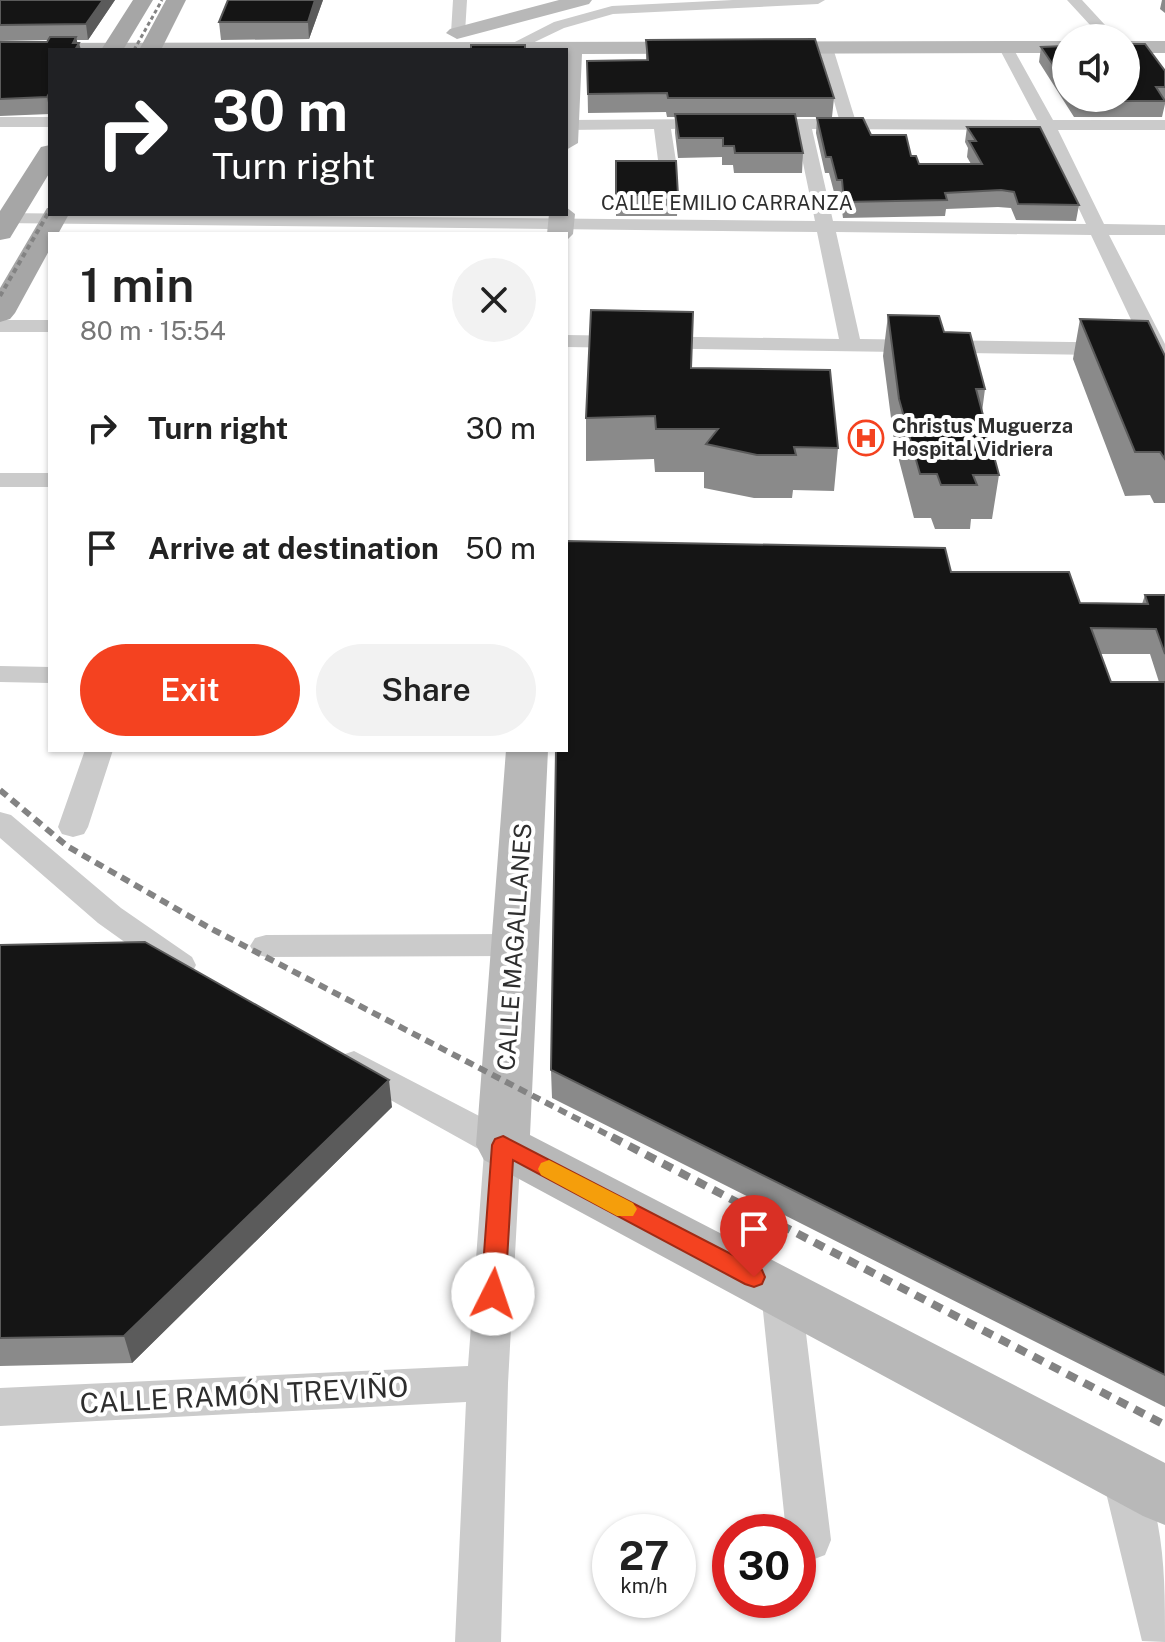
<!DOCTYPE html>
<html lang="en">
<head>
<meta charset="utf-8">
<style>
  body { margin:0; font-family:"Public Sans",sans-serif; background:#f2f2f2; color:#222; height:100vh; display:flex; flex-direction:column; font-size:30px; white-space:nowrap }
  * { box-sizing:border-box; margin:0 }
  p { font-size:26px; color:#767676 }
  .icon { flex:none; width:44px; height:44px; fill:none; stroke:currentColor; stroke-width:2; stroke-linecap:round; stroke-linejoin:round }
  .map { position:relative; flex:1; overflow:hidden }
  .drawer { position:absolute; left:48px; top:232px; width:520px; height:520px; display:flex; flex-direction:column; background:#fff; border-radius:0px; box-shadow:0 2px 6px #0004 }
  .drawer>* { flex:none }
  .banner { position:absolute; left:48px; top:48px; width:520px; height:168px; border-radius:0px; box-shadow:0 2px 6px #0004; background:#202124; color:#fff; overflow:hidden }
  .controls { position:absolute; left:1052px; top:24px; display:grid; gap:16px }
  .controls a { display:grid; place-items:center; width:88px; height:88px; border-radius:50%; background:#fff; box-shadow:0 2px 6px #0004; font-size:40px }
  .speed { position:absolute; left:592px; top:1514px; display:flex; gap:16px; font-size:40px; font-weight:700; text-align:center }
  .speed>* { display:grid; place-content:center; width:104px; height:104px; border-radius:50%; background:#fff; box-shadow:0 2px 6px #0004; line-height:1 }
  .speed small { font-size:20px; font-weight:400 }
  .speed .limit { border:12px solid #d22; background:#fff; color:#111 }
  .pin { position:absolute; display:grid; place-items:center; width:68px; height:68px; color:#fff; margin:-82px -34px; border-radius:50% 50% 50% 0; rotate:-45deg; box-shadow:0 0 8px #0007 }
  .pin .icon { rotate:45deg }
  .me { position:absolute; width:88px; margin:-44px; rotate:4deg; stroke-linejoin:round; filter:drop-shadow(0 0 6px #0008) }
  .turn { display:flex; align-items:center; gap:28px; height:168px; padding:0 32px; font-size:36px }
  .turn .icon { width:104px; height:104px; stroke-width:2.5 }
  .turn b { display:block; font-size:56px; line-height:68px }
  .round { display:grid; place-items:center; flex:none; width:84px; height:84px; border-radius:42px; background:#f2f2f2 }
  .summary { display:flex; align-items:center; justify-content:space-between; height:136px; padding:0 32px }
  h1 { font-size:48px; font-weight:600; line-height:60px }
  .action { display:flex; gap:16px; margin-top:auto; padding:16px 32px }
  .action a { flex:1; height:92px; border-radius:48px; background:#f44220; color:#fff; font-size:32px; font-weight:600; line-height:92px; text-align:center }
  .action a+a { background:#f2f2f2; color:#222 }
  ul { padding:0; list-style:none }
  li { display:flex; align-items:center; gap:24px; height:120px; padding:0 32px }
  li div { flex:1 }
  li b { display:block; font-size:30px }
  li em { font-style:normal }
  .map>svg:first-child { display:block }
</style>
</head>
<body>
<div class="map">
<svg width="1165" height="1642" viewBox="0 0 1165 1642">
  <rect width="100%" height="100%" fill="#fff"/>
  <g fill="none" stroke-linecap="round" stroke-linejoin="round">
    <!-- street -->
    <path fill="#cbcbcb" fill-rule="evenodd" d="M 453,0 L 467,0 L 465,33 L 458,37 L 451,33 Z
      M 733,0 L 825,0 L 818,4 L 613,14 L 564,28 L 518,50 L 503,48 L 554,22 L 612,6 Z
      M 1067,0 L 1082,0 L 1117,38 L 1102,38 Z
      M 826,44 L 833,48 L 855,119 L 1037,120 L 999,48 L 1006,44 L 1013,48 L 1053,120 L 1165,120 L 1165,130 L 1058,130 L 1104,224 L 1165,225 L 1165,235 L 1109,235 L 1165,344 L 1165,356 L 566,347 L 566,335 L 839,339 L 817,232 L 0,223 L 0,213 L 815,221 L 796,129 L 759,129 L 751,124 L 759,119 L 839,119 L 819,48 ZM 812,129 L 1042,130 L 1086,224 L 833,221 ZM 836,232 L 1091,235 L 1142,343 L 860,339 Z
      M 0,117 L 50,117 L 50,127 L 0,127 Z
      M 715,119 L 721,121 L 721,127 L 671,129 L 677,168 L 668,173 L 659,168 L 654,129 L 566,130 L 567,120 Z
      M 0,320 L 50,320 L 50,332 L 0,332 Z
      M 0,473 L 50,473 L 50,487 L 0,487 Z
      M 0,666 L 50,667 L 50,683 L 0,682 Z
      M 85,750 L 113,750 L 88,827 L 84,834 L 73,837 L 62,834 L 58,827 Z
      M 0,812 L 11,815 L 121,908 L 192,957 L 196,965 L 192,973 L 180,977 L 168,973 L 98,923 L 0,838 Z
      M 515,934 L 526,937 L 531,945 L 526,953 L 515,956 L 266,957 L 255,954 L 250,946 L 255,938 L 266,935 Z
      M 354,1051 L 516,1135 L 521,1145 L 508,1383 L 501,1642 L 455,1642 L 466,1402 L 0,1426 L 0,1388 L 468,1366 L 484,1152 L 342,1073 L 337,1064 L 342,1055 Z
      M 781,1275 L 795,1280 L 801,1292 L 831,1540 L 825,1555 L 809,1561 L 798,1557 L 798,1532 L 786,1532 L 761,1292 L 767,1280 Z
      M 1122,1452 L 1137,1458 C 1165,1520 1165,1576 1165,1642 L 1142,1641 L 1101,1472 L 1107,1458 Z"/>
    <!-- secondary -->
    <path fill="#b8b8b8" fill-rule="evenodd" d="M 559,0 L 592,0 L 589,4 L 457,39 L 446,33 L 450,29 Z
      M 1066,41 L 1066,53 L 582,54 L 578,143 L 566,150 L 566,50 L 50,50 L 50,55 L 0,55 L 0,43 Z
      M 1126,41 L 1165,41 L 1165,53 L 1126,53 Z
      M 566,207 L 575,214 L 573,234 L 566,241 L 566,234 L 547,234 L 549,214 L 566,214 Z
      M 506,750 L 548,750 L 530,1135 L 1165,1463 L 1165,1525 L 1143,1516 L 484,1160 L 476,1145 Z"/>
    <!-- primary -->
    <path fill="#a6a6a6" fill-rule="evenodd" d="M 133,0 L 153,0 L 123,50 L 101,50 Z
      M 166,0 L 186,0 L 161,50 L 139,50 Z
      M 50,145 L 50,172 L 10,238 L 0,240 L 0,211 L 41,147 Z
      M 47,208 L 50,208 L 50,214 L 69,214 L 58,234 L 50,234 L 50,249 L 15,313 L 10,319 L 0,322 L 0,288 Z"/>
    <!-- rail-far3 -->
    <path stroke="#838383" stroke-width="3" stroke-dasharray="4 3" stroke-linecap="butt" d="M 134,50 L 162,0"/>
    <!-- rail-far2 -->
    <path stroke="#838383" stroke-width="4" stroke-dasharray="5 4" stroke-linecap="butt" d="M 0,296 L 50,210"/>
    <!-- rail-far1 -->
    <path stroke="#838383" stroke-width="6" stroke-dasharray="9 6" stroke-linecap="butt" d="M 0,790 L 67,846 L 208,927 L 616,1139"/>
    <!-- rail -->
    <path stroke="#838383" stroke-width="8" stroke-dasharray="11 8" stroke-linecap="butt" d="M 612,1137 L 1165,1425"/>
  </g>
  <!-- wall -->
  <path fill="#8a8a8a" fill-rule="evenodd" d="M 0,0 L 115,0 L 88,40 L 77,40 L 77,43 L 50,114 L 0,116 L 0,42 L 47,42 L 48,40 L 0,41 Z
    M 323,0 L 309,39 L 221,40 L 219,22 Z
    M 1162,0 L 1165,0 L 1165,13 L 1160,9 Z
    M 646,40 L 834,98 L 832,117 L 796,117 L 803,153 L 802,173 L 734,173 L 733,165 L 722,165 L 722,157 L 678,158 L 675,133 L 675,117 L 667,117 L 666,112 L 588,113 L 587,61 L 646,60 Z
    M 1066,46 L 1066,98 L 1126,98 L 1165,71 L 1165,104 L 1162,117 L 1074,117 L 1039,62 L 1041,47 Z
    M 817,118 L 871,135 L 911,156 L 919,164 L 971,164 L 967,157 L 968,148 L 965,142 L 967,127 L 1079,205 L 1076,221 L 1016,220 L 1011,208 L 998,207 L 946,209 L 945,216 L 843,218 L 840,196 L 835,196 L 829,173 L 825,173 L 816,133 Z
    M 616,161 L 678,195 L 677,216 L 616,216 Z
    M 888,315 L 944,332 L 985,389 L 982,412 L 999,475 L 992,519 L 971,519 L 970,529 L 935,529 L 931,518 L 914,518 L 894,441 L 883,356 Z
    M 1080,319 L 1165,356 L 1165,503 L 1154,503 L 1150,495 L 1125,496 L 1073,359 Z
    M 691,368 L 838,448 L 834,491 L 793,490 L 792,498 L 754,498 L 704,488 L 704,472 L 655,472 L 654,459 L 586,461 L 586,418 Z
    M 951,572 L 1080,603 L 1142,604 L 1145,595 L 1165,595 L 1165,1407 L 552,1098 L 551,1070 ZM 1101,654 L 1150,654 L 1159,682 L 1111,682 Z
    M 0,945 L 392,1107 L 132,1363 L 0,1366 Z"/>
  <!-- shaded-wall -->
  <path fill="#5b5b5b" d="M 103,0 L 115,0 L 88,40 L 86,24 Z
    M 315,0 L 323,0 L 309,39 L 308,22 Z
    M 76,37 L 78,45 L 79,43 L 81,50 L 74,50 L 73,43 Z
    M 50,92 L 50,114 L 47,97 Z
    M 389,1080 L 392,1107 L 132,1363 L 124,1336 Z"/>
  <!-- building -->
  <path fill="#151515" stroke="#5b5b5b" stroke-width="2" d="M 0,0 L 103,0 L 86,24 L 0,25 Z
    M 228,0 L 315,0 L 308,22 L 219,22 Z
    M 50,37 L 76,37 L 73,43 L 79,43 L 75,50 L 50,50 L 50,92 L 47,97 L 0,99 L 0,42 L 47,42 Z
    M 815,39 L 834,98 L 668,98 L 667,93 L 588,94 L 587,61 L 648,60 L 646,40 Z
    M 1126,44 L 1145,44 L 1165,71 L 1165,87 L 1156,87 L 1165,101 L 1077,101 L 1075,98 L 1126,98 Z
    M 471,45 L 525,45 L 525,50 L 471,50 Z
    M 1066,46 L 1066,84 L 1041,47 Z
    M 675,114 L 795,114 L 803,153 L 735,153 L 734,146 L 723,146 L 723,138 L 679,138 Z
    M 817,118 L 863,118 L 871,135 L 906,135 L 911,156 L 916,156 L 919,164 L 982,164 L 969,141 L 976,141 L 967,127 L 1040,127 L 1079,205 L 1018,204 L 1014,192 L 1001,190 L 945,193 L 947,200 L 844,202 L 842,180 L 837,180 L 831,157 L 826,157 Z
    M 616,161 L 676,161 L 678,195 L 616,195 Z
    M 591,310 L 693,312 L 691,368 L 830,370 L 838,448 L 794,447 L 796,455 L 757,455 L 706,444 L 718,429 L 656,429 L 655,416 L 586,418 Z
    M 888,315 L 939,316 L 944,332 L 970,333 L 985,389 L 976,389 L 999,475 L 973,475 L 977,485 L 941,485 L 937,474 L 920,474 L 899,399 Z
    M 1080,319 L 1148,321 L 1165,356 L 1165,459 L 1160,452 L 1135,452 Z
    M 566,541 L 945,548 L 951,572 L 1069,572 L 1080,603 L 1148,604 L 1145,595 L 1165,595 L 1165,654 L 1156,629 L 1091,628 L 1111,682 L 1165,682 L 1165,1375 L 551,1070 L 556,750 L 566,750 Z
    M 145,942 L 389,1080 L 124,1336 L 0,1338 L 0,945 Z"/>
  <!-- route -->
  <path fill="#f44220" stroke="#9f2b15" stroke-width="2" d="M 503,1136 L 762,1270 L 765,1277 L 762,1284 L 754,1287 L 745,1284 L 513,1160 L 505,1294 L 501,1301 L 493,1304 L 485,1301 L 481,1294 L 492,1145 L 495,1139 Z"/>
  <!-- slow -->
  <path fill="#f59e0b" d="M 549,1160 L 633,1203 L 637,1209 L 633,1216 L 617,1216 L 541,1175 L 538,1169 L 541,1163 Z"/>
  <!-- icons -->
  <defs>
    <g id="hospital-ring" transform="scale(1.8)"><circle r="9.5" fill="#fff" stroke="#f44220" stroke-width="1.5"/><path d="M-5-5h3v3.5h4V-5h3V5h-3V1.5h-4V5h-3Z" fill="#f44220"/></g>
  </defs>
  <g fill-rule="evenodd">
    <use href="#hospital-ring" x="866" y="438"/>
  </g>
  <g text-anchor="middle" stroke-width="8" stroke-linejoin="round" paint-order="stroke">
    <!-- far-street labels -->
    <g font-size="20" fill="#2e2e2e" stroke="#fff">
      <text x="727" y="210">CALLE EMILIO CARRANZA</text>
    </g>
    <!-- far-poi labels -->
    <g font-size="20" font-weight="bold" fill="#2e2e2e" stroke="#fff" text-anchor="start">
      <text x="892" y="433">Christus Muguerza<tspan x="892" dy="23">Hospital Vidriera</tspan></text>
    </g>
    <!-- street labels -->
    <g font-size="24" fill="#2e2e2e" stroke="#fff">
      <text transform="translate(515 947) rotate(-86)" y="8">CALLE MAGALLANES</text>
    </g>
    <!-- near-street labels -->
    <g font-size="28" fill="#2e2e2e" stroke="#fff">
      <text transform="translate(244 1395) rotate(-3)" y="10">CALLE RAMÓN TREVIÑO</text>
    </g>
  </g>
</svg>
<div class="controls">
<a><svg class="icon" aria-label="sound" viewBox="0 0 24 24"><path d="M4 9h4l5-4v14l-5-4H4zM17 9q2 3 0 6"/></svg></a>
</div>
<div class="speed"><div>27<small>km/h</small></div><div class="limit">30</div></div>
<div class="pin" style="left:754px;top:1277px;background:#d93025"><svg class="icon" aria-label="arrive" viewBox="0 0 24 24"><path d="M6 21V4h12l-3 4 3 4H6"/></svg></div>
<svg class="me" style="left:493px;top:1294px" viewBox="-20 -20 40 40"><circle r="19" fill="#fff"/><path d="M0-13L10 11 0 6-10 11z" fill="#f44220"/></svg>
<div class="banner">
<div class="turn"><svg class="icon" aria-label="right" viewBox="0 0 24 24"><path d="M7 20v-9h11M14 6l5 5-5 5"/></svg><div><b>30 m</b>Turn right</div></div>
</div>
<section class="drawer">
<div class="summary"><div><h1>1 min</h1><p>80 m · 15:54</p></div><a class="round"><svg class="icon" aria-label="close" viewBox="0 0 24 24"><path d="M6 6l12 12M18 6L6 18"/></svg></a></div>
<ul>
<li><svg class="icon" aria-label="right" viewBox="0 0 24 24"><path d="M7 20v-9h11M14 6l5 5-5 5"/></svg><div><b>Turn right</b></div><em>30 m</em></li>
<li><svg class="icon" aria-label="arrive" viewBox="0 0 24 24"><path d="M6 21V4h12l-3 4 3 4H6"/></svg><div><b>Arrive at destination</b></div><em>50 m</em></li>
</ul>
<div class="action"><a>Exit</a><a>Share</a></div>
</section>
</div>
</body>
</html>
